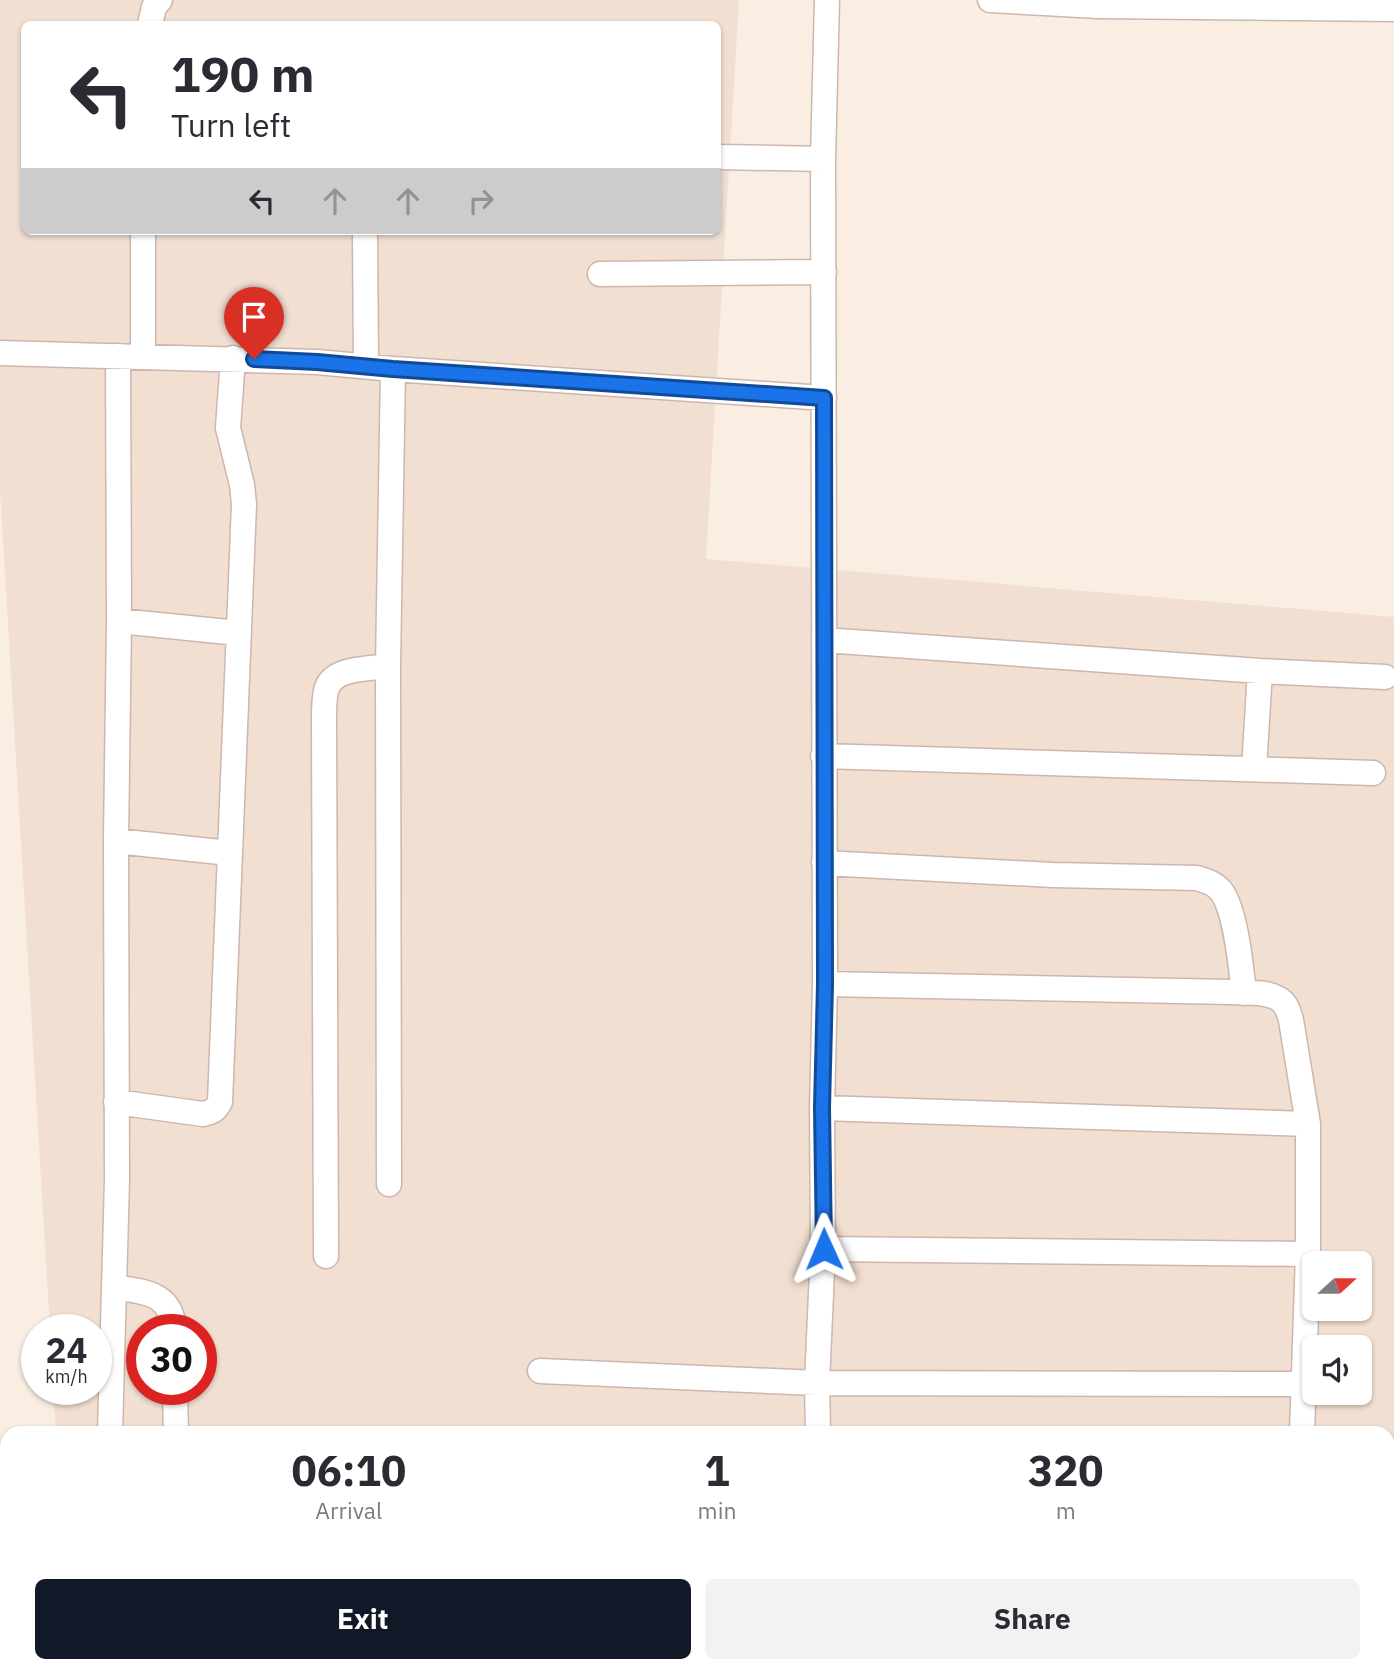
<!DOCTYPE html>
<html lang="en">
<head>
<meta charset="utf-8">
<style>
  body { margin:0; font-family:"IBM Plex Sans",sans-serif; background:#f2f2f3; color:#2b2b33; height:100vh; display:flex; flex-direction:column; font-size:26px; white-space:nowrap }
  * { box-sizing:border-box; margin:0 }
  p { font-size:23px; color:#7c7c81 }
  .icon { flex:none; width:38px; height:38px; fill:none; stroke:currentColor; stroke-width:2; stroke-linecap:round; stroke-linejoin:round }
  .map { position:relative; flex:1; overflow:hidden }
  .side { position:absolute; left:0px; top:1426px; width:1395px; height:247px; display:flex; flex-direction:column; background:#fff; border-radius:21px 21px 0 0; box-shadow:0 2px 5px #0004 }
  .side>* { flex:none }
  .banner { position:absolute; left:21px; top:21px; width:700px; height:214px; border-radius:10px; box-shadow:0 2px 5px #0004; background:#fff; color:#2b2b33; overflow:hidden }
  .needle { width:46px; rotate:69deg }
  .tools { position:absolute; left:1302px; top:1251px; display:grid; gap:14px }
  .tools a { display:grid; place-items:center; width:70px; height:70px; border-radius:10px; background:#fff; box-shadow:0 2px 5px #0004; font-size:35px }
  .speed { position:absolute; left:21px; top:1314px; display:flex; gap:14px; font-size:35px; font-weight:700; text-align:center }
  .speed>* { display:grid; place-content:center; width:91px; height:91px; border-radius:50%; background:#fff; box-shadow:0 2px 5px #0004; line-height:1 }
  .speed small { font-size:18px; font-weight:400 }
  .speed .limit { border:10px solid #d22; background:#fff; color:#111 }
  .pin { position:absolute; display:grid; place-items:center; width:60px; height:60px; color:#fff; margin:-72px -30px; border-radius:50% 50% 50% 0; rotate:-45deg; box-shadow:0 0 7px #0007 }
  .pin .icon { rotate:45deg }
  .me { position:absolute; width:77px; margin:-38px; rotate:359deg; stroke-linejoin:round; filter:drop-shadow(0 0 5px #0008) }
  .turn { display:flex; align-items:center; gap:24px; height:147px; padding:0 35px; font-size:32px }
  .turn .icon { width:91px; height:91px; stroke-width:2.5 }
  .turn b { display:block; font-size:49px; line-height:60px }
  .lanes { display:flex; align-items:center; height:66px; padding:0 35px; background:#0003; justify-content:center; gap:35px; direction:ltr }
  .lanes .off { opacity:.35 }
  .eta { display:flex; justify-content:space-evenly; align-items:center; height:119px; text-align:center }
  .eta b { font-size:42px; font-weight:800; line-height:49px }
  .cta { display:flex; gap:14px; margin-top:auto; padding:14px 35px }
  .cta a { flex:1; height:80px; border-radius:10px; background:#111827; color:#fff; font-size:28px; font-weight:800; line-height:80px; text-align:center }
  .cta a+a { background:#f2f2f3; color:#2b2b33 }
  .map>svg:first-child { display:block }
</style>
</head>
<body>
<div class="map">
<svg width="1394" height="1672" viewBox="0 0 1394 1672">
  <rect width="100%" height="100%" fill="#faeee2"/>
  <!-- residential -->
  <path fill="#f1dfd1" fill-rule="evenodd" d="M 0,0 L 739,0 L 706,559 L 1394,617 L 1394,1672 L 70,1672 L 70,1666 L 1388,1666 L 1388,1433 L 56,1433 L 53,1390 L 96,1390 L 96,1330 L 50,1330 L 0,490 ZM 24,24 L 718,24 L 718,231 L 24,231 ZM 1314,1264 L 1360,1264 L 1360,1309 L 1314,1309 ZM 142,1330 L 201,1330 L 201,1390 L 142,1390 ZM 1314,1348 L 1360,1348 L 1360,1393 L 1314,1393 Z"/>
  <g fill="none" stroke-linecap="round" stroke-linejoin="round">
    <!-- minor casing -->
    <g stroke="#cdb7ad" stroke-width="27">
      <path id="minor" d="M 990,0 L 1098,6 L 1394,9
        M 150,24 L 154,7 L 160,0
        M 718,157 L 823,159
        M 143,231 L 143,356
        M 365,231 L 366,366
        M 600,274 L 824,272
        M 0,353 L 317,362 L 393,369 L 824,398
        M 119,621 L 238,633
        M 824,640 L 1260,671 L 1385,677
        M 823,756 L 1373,773
        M 1254,769 L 1260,671
        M 116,841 L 230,853
        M 824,863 L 1053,875 L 1197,878 C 1207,881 1214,883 1221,891 C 1236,910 1241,968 1244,993
        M 825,984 L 1231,992 C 1246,993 1266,991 1279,999 C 1287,1004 1289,1013 1291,1020 L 1308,1124 L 1308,1254 L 1302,1433
        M 116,1102 L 203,1114 C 212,1112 216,1110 220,1102 L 244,504 L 242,485 L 228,428 L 233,358
        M 822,1108 L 1308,1124
        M 389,1184 L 388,666 L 393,369
        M 823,1249 L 1308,1254
        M 326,1256 L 324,719 C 324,710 324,700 326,691 C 331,667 368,669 388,666
        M 114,1287 C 144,1292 172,1292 174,1330
        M 540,1371 L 817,1383 L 1302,1384
        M 175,1390 L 176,1433
        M 110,1433 L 117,1180 L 116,841 L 119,621 L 118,356
        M 818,1433 L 817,1383 L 823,1249 L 822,1108 L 825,984 L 823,159 L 827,0
        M 1388,1646 L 1394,1646
        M 111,1666 L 111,1672
        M 181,1666 L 182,1672
        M 818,1672 L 818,1666"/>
    </g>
    <!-- minor -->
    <use href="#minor" stroke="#fff" stroke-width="24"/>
  </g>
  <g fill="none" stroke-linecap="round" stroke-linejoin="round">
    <!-- route casing -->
    <g stroke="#114b97" stroke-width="18">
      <path id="route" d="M 254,359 L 317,362 L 393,369 L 824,398 L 825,984 L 822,1108 L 824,1249"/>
    </g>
    <!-- route -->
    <use href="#route" stroke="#1a73e8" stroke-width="12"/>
  </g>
</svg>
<div class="tools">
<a><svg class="needle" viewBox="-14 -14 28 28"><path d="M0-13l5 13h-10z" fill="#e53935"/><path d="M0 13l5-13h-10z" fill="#7c7c81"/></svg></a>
<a><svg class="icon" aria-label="sound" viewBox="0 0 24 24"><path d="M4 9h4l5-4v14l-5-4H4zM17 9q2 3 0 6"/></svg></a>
</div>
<div class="speed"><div>24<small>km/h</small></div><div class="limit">30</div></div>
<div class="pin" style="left:254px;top:359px;background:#d93025"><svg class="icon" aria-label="arrive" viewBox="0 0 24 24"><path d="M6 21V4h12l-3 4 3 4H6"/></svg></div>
<svg class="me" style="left:824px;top:1249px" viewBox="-20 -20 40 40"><path d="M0-17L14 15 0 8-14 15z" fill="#1a73e8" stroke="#fff" stroke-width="4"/></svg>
<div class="banner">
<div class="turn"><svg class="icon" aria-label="left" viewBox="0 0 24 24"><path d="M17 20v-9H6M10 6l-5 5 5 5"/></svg><div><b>190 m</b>Turn left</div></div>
<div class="lanes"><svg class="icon" aria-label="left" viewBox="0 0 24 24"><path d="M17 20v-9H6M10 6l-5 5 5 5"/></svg><svg class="icon off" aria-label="ahead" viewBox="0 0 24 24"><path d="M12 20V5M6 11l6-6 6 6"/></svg><svg class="icon off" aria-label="ahead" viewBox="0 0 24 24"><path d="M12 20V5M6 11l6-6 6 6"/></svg><svg class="icon off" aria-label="right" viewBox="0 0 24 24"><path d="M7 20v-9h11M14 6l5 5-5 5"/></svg></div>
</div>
<section class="side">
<div class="eta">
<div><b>06:10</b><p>Arrival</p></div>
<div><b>1</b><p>min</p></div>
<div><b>320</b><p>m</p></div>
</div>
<div class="cta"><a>Exit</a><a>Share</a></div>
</section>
</div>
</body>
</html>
